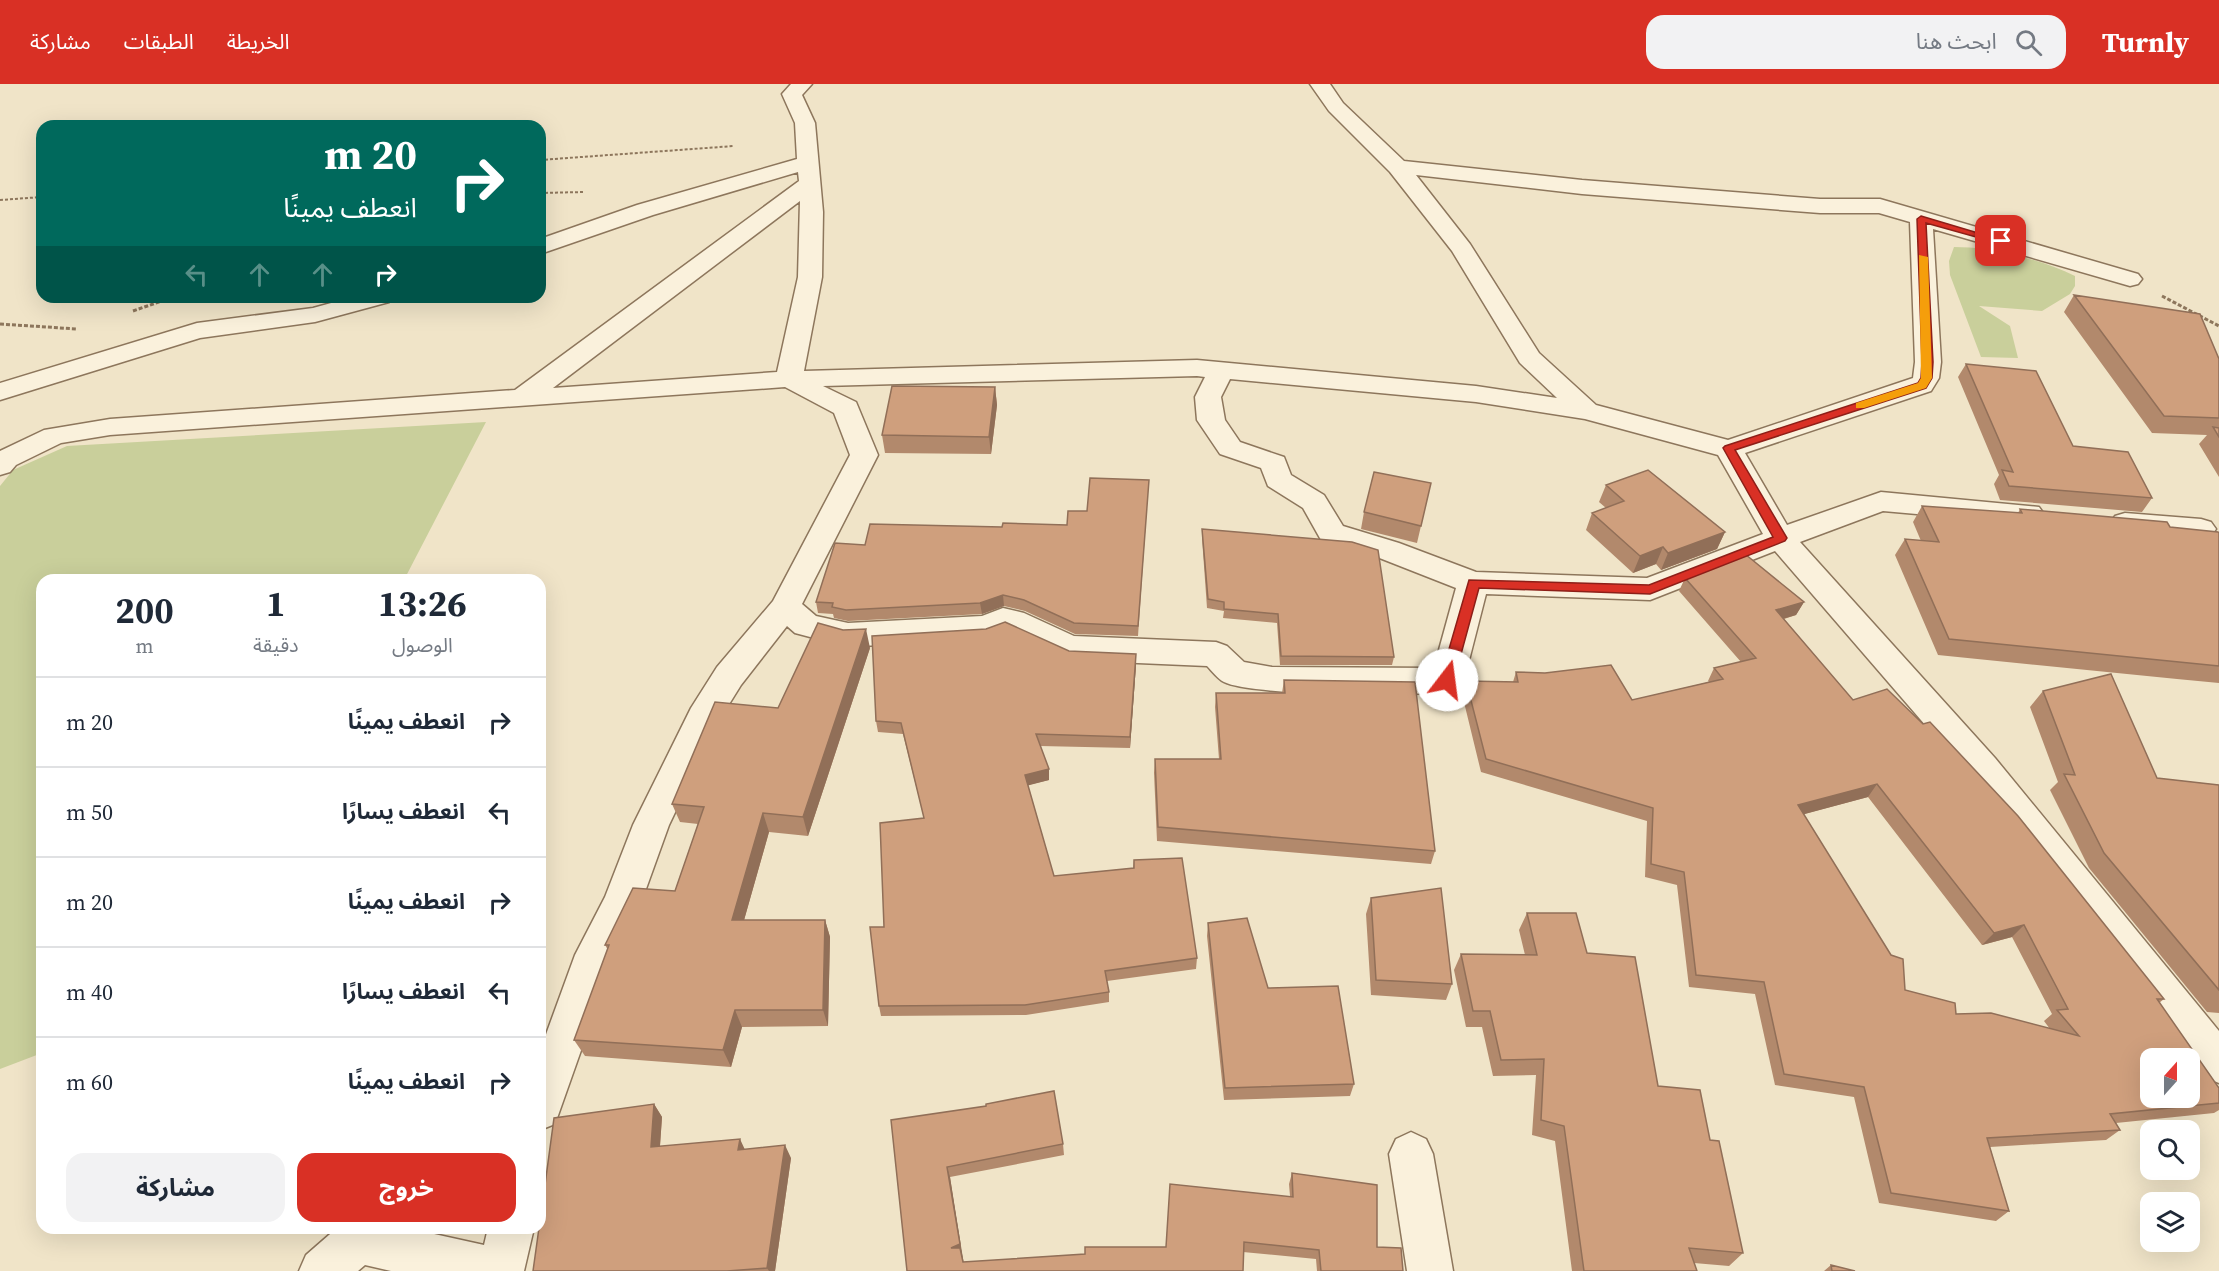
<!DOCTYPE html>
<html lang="ar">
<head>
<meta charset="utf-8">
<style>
  body { margin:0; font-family:"Source Serif 4","Noto Sans Arabic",serif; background:#f2f2f3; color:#1f2937; direction:rtl; height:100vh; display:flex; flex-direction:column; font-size:22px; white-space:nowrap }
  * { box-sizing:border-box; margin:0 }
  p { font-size:20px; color:#747a83 }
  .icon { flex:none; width:33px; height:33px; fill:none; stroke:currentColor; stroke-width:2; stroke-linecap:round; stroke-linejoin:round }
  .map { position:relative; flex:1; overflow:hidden; direction:ltr }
  .sheet { position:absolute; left:36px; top:490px; width:510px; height:660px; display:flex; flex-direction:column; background:#fff; border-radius:18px; box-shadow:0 6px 24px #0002; direction:rtl }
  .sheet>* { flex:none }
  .guide { position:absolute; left:36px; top:36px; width:510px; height:183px; border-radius:18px; box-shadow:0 6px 24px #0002; direction:rtl; background:#00695c; color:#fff; overflow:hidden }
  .needle { width:39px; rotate:21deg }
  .fabs { position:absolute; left:2140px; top:964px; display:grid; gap:12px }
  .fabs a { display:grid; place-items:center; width:60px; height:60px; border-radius:12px; background:#fff; box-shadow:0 6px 24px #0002; font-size:30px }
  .pin { position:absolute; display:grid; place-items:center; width:51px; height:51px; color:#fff; margin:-26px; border-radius:12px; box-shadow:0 3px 9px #0006 }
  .me { position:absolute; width:66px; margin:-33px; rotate:15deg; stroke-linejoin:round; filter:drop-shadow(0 0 4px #0008) }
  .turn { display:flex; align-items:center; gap:21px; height:126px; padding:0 30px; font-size:27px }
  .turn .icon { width:78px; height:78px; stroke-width:2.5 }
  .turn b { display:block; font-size:42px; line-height:51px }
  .lanes { display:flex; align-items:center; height:57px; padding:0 30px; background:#0003; justify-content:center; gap:30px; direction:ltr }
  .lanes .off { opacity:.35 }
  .eta { display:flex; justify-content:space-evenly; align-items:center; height:102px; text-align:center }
  .eta b { font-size:36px; font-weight:700; line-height:42px }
  .cta { display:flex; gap:12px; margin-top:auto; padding:12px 30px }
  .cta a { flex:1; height:69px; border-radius:18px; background:#d93025; color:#fff; font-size:24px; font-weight:700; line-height:69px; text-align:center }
  .cta a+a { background:#f2f2f3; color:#1f2937 }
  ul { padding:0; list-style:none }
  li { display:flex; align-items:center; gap:18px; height:90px; padding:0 30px; border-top:2px solid #e0e1e3 }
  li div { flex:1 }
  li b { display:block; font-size:22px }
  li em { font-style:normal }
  header { display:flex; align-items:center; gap:36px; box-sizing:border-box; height:84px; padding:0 30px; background:#d93025; color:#fff }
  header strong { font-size:28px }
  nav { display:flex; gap:33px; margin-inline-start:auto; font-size:21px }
  .search { width:420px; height:54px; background:#f2f2f3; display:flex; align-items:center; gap:15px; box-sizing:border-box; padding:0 21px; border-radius:18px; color:#747a83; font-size:22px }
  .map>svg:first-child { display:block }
</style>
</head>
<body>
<header>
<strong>Turnly</strong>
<div class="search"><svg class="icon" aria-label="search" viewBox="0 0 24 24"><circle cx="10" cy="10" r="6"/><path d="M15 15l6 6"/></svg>ابحث هنا</div>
<nav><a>الخريطة</a><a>الطبقات</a><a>مشاركة</a></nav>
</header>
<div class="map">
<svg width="2219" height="1187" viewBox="0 0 2219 1187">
  <rect width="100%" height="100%" fill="#f0e4c8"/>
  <!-- green -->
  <path fill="#c9cf9b" d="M 1954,163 C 1993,163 2039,175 2075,192 L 2075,202 L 2070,210 L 2042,227 L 1979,222 L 2010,242 L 2018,274 L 1981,273 L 1950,191 L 1949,177 Z
    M 486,338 L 404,496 L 42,496 L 42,969 L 0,985 L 0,402 L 13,386 L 67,362 Z"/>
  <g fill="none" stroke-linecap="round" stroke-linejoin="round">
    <!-- minor casing -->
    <g stroke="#8d765c" stroke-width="3">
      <path id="minor" d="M 791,0 L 812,0 L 802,11 L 815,39 L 823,128 L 822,193 L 804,287 L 1197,276 L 1476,302 L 1557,314 L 1520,279 L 1452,167 L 1390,88 L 1329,27 L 1310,0 L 1330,0 L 1343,19 L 1404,77 L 1582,96 L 1820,115 L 1880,115 L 2138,190 L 2142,195 L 2138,200 L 2130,202 L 1933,145 L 1941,278 L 1939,294 L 1931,307 L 1745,369 L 1787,441 L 1881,408 L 2039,423 L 2044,430 L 2039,437 L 2029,440 L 1883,427 L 1800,458 L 1995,674 L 2219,947 L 2219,999 L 2204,993 L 1971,694 L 1775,467 L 1650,516 L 1486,510 L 1464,596 L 1459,605 C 1428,614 1251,612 1224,598 C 1218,595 1212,587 1207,582 L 1069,576 L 1006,547 L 987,554 L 848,563 L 795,549 L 787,542 L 741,601 L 718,638 L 669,741 L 642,816 L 614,873 L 555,1040 L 540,1046 L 540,967 L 575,871 L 605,813 L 633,741 L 691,624 L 717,583 L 773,517 L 850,371 L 834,329 L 785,303 L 110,351 L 61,359 L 16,381 L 10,388 L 0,391 L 0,367 L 44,346 L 110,335 L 515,306 L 799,97 L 798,88 L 653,131 L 540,170 L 540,155 L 637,121 L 797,75 L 795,39 L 782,10 ZM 1416,91 L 1582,110 L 1820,129 L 1879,129 L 1910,138 L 1915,278 L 1913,294 L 1728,356 L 1596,321 L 1539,269 L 1470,160 ZM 800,117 L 798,193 L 777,288 L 553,304 ZM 1197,292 L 1205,293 L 1195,313 L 1197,336 L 1220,370 L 1261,384 L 1268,402 L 1303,424 L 1321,456 L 1377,473 L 1456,504 L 1434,584 L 1272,583 L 1244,578 L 1227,562 L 1216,558 L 1074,552 L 1024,529 L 1003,524 L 982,532 L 848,539 L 816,532 L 802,520 L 878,371 L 856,318 L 823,302 ZM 1230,295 L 1476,318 L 1585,335 L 1718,371 L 1763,450 L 1647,494 L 1476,488 L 1399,459 L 1343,442 L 1324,411 L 1291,391 L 1284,373 L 1240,358 L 1225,336 L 1221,313 Z
        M 353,213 L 392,213 L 389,218 L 315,238 L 200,254 L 0,316 L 0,299 L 197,239 L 313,224 Z
        M 2125,429 L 2201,435 L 2211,438 L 2216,445 L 2211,452 L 2201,455 L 2115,446 L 2110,439 L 2115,432 Z
        M 1411,1048 L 1426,1055 L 1433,1070 L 1453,1187 L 1407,1187 L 1389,1070 L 1396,1055 Z
        M 337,1144 L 407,1144 L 484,1161 L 488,1144 L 534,1144 L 524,1187 L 391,1187 L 365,1181 L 358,1187 L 299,1187 L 306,1171 Z"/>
    </g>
    <!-- path-far1 -->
    <path stroke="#8d765c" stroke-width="2" stroke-dasharray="3 2" stroke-linecap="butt" d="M 540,76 L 734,62
      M 540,109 L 584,108
      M 0,116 L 42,113"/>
    <!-- path -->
    <path stroke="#8d765c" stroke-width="3" stroke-dasharray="4 2" stroke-linecap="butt" d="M 2162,212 L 2219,242
      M 133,227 L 173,213
      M 0,240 L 77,245"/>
    <!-- minor -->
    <use href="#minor" fill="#faf1dc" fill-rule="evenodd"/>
  </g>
  <!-- wall -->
  <path fill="#b2896c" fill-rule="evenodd" d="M 2074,211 L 2219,275 L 2219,393 L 2199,360 L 2207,351 L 2152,349 L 2064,228 Z
    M 1966,280 L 2073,362 L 2152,414 L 2142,428 L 2000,416 L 1994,400 L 1999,391 L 1958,293 Z
    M 995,303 L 997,321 L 991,370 L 885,369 L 882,351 Z
    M 1431,399 L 1417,459 L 1361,445 L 1364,428 Z
    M 1606,401 L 1725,448 L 1717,465 L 1661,486 L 1656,480 L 1633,489 L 1586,446 L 1592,429 L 1606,424 L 1599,418 Z
    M 1148,407 L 1138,552 L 1075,550 L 1025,527 L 1004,522 L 982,530 L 848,537 L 834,534 L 833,530 L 818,529 L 816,518 L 865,461 L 1002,443 L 1067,441 L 1087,427 Z
    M 1922,422 L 2018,429 L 2020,425 L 2219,449 L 2219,599 L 2177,595 L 1938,571 L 1895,471 L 1905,455 L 1921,457 L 1913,438 Z
    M 1202,445 L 1394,573 L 1392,581 L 1280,581 L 1277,539 L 1223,534 L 1224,527 L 1207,524 L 1202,454 Z
    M 1685,494 L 1804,518 L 1796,531 L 1784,535 L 1853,616 L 2164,915 L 2159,919 L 2219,1004 L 2219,1026 L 2214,1029 L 2116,1039 L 2120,1046 L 2106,1056 L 1990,1063 L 2009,1127 L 1996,1137 L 1879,1119 L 1854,1013 L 1775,1001 L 1755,910 L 1689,903 L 1677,801 L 1645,793 L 1647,737 L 1481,688 L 1462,610 L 1466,597 L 1513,598 L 1516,588 L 1632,616 L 1709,598 L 1708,597 L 1714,584 L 1741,578 L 1679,507 ZM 1868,713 L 1982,861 L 2012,853 L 2052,930 L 2044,937 L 2050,945 L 1956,930 L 1905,906 L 1804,730 Z
    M 870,564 L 808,752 L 769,748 L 744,836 L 825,836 L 830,853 L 828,942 L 742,943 L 731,983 L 585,972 L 574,956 L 608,866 L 605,861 L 675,807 L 698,740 L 680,738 L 672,720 L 778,624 Z
    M 1069,567 L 1136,581 L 1130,664 L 1040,662 L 1049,685 L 1049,696 L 1028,701 L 1054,792 L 1133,784 L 1134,776 L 1197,874 L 1196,885 L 1107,897 L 1109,908 L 1109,918 L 1026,931 L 881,932 L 879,922 L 884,843 L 924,734 L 903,650 L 878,648 L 876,637 Z
    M 1284,596 L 1435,767 L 1431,780 L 1157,757 L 1154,689 L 1155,675 L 1219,675 L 1215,623 L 1216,609 L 1282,609 Z
    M 2043,607 L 2157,694 L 2219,701 L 2219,929 L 2207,928 L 2089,784 L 2050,706 L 2058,698 L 2030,623 Z
    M 1371,814 L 1452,900 L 1446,916 L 1371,911 L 1366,830 Z
    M 1527,829 L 1587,869 L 1658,1002 L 1710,1056 L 1743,1169 L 1729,1182 L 1694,1179 L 1697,1187 L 1572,1187 L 1555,1057 L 1532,1051 L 1536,991 L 1493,992 L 1482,943 L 1466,943 L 1454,886 L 1461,870 L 1525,871 L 1519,846 Z
    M 1208,839 L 1354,1000 L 1350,1012 L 1224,1016 L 1207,852 Z
    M 654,1020 L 662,1033 L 660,1062 L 745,1065 L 791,1074 L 775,1187 L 533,1187 Z
    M 891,1036 L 1063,1060 L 1064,1071 L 950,1093 L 963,1178 L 1085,1170 L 1166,1163 L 1290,1112 L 1289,1100 L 1292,1089 L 1403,1187 L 1317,1187 L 1316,1175 L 1243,1168 L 907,1187 Z
    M 1831,1181 L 1855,1187 L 1824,1187 Z"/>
  <!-- shaded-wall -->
  <path fill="#916f58" d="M 995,303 L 997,321 L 991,370 L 989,353 Z
    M 1725,448 L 1717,465 L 1661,486 L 1668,469 Z
    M 1663,463 L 1656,480 L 1633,489 L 1640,472 Z
    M 1003,511 L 1004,522 L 982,530 L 980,519 Z
    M 1804,518 L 1796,531 L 1769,539 L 1776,526 Z
    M 866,545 L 870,564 L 808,752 L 803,733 Z
    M 1136,570 L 1136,581 L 1130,664 L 1130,653 Z
    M 1049,685 L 1049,696 L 1026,702 L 1025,691 Z
    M 1877,700 L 1868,713 L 1790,734 L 1798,721 Z
    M 763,729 L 769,748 L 739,854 L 732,836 Z
    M 825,836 L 830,853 L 828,942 L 823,926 Z
    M 2024,841 L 2012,853 L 1982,861 L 1994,849 Z
    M 735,926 L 742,943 L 731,983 L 723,966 Z
    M 654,1020 L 662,1033 L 659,1075 L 651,1063 Z
    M 740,1055 L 746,1068 L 738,1066 Z
    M 785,1061 L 791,1074 L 775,1187 L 769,1187 L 767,1184 Z
    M 947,1083 L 950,1093 L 965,1187 L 951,1164 Z"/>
  <!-- building -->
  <path fill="#cf9f7d" stroke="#916f58" stroke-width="1.5" fill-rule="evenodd" d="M 2074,211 L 2200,230 L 2219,275 L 2219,334 L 2164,332 Z
    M 1966,280 L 2036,287 L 2073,362 L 2128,368 L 2152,414 L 2009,402 L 2002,386 L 2013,388 Z
    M 892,302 L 995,303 L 989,353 L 882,351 Z
    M 2213,343 L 2219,344 L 2219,353 Z
    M 1648,386 L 1725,448 L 1668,469 L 1663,463 L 1640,472 L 1592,429 L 1624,417 L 1606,401 Z
    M 1374,388 L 1431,399 L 1421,442 L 1364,428 Z
    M 1090,394 L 1149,396 L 1138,542 L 1074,539 L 1024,516 L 1003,511 L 980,519 L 846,526 L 832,523 L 833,519 L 816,518 L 835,459 L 865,461 L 870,440 L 1002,443 L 1003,439 L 1067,441 L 1068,427 L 1087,427 Z
    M 1922,422 L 2022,429 L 2020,425 L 2167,438 L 2170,443 L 2218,448 L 2219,449 L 2219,582 L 1949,555 L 1905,455 L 1939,458 Z
    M 1202,445 L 1352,458 L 1378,466 L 1394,573 L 1281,572 L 1278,530 L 1224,525 L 1224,518 L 1208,515 Z
    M 1745,470 L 1804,518 L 1776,526 L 1853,616 L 1887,605 L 1923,640 L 1930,638 L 2018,732 L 2164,915 L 2157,915 L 2219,1004 L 2219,1019 L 2110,1030 L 2120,1046 L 1987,1054 L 2009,1127 L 1891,1109 L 1864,1003 L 1784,990 L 1764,898 L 1696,891 L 1684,788 L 1651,780 L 1653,724 L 1486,675 L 1466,597 L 1518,598 L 1516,588 L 1545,589 L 1611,581 L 1632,616 L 1723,595 L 1714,584 L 1756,574 L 1685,494 ZM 1877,700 L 1994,849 L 2024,841 L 2068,925 L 2057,926 L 2079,952 L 1991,929 L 1956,930 L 1955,919 L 1905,906 L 1903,875 L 1891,871 L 1798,721 ZM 2151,975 L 2190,975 L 2190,1014 L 2151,1014 Z
    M 1005,538 L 1069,567 L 1136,570 L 1130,653 L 1036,650 L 1049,685 L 1025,691 L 1054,792 L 1134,784 L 1134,776 L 1182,774 L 1197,874 L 1105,887 L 1109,908 L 1025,921 L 879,922 L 870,843 L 884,843 L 880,739 L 924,734 L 901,639 L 876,637 L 872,552 L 986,545 Z
    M 818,539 L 843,546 L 866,545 L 803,733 L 763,729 L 732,836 L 825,836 L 823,926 L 735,926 L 723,966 L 574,956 L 609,861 L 605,861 L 607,857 L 633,804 L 675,807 L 704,723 L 672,720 L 715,618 L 778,624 Z
    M 2111,590 L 2157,694 L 2219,701 L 2219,906 L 2104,769 L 2064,690 L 2075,691 L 2043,607 Z
    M 1284,596 L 1415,598 L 1435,767 L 1158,743 L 1155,675 L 1221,675 L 1216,609 L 1285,609 Z
    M 1441,804 L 1452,900 L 1376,896 L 1371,814 Z
    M 1527,829 L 1576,829 L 1587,869 L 1635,873 L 1658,1002 L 1700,1006 L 1710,1056 L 1719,1057 L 1743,1169 L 1689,1164 L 1697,1187 L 1584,1187 L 1564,1042 L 1541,1036 L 1544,975 L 1501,976 L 1490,927 L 1473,927 L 1461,870 L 1537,871 Z
    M 1247,834 L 1268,904 L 1338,902 L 1354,1000 L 1225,1004 L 1208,839 Z
    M 1054,1007 L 1063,1060 L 947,1083 L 960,1160 L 951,1164 L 960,1164 L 963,1178 L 1085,1170 L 1085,1163 L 1166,1163 L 1170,1100 L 1293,1113 L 1292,1089 L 1377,1101 L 1377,1163 L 1401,1164 L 1403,1187 L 1321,1187 L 1319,1166 L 1244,1158 L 1243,1187 L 907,1187 L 891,1036 L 986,1022 L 986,1020 Z
    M 654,1020 L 651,1063 L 740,1055 L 738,1066 L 785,1061 L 767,1184 L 727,1187 L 533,1187 L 539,1144 L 540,1144 L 540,1138 L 554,1034 Z
    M 1831,1181 L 1855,1187 L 1832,1187 Z"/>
  <!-- route -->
  <path fill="#d93025" stroke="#8d1f18" stroke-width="1.5" d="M 1921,132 L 2005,157 L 2001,160 L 1926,139 L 1933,278 L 1932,294 L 1926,304 L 1735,366 L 1787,454 L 1785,457 L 1650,510 L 1479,504 L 1454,596 L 1452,599 L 1442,599 L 1440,596 L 1469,496 L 1649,501 L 1773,453 L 1723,364 L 1725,362 L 1918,299 L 1921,294 L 1922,278 L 1917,135 Z"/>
  <!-- slow -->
  <path fill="#f59e0b" d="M 1919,171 L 1928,173 L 1932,294 L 1926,304 L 1864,324 L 1856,324 L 1856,319 L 1918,299 L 1921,294 Z"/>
</svg>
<div class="fabs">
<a><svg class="needle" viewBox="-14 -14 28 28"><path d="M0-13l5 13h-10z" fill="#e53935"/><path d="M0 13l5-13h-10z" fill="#747a83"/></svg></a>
<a><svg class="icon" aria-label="search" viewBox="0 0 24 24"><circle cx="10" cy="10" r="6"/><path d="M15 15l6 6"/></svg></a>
<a><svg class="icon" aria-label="layers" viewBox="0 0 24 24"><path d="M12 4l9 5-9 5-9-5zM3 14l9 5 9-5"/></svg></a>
</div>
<div class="pin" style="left:2001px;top:157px;background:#d93025"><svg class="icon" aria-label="arrive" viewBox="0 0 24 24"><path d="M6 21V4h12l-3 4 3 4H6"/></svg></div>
<svg class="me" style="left:1447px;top:596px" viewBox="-20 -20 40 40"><circle r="19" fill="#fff"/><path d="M0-13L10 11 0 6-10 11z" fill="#d93025"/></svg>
<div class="guide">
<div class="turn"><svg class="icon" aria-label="right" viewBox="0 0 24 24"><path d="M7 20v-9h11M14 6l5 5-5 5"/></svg><div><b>20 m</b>انعطف يمينًا</div></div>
<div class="lanes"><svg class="icon off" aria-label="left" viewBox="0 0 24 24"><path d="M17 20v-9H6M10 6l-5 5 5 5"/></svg><svg class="icon off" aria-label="ahead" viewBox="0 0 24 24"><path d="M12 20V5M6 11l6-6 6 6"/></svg><svg class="icon off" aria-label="ahead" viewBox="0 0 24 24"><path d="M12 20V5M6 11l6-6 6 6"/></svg><svg class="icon" aria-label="right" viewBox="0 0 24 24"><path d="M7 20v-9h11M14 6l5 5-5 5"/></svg></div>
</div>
<section class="sheet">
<div class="eta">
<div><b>13:26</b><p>الوصول</p></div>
<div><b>1</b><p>دقيقة</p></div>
<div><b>200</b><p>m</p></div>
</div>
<ul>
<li><svg class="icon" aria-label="right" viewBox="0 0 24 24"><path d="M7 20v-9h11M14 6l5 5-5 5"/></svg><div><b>انعطف يمينًا</b></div><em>20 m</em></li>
<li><svg class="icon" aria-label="left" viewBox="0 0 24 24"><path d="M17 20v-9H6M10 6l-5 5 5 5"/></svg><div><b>انعطف يسارًا</b></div><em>50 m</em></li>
<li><svg class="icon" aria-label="right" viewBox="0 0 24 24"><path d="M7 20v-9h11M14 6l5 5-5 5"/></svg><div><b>انعطف يمينًا</b></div><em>20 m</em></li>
<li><svg class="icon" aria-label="left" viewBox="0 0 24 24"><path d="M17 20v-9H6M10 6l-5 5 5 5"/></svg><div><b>انعطف يسارًا</b></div><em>40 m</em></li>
<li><svg class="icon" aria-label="right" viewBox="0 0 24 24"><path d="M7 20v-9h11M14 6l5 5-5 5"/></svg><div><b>انعطف يمينًا</b></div><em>60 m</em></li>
</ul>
<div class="cta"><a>خروج</a><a>مشاركة</a></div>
</section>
</div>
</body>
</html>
